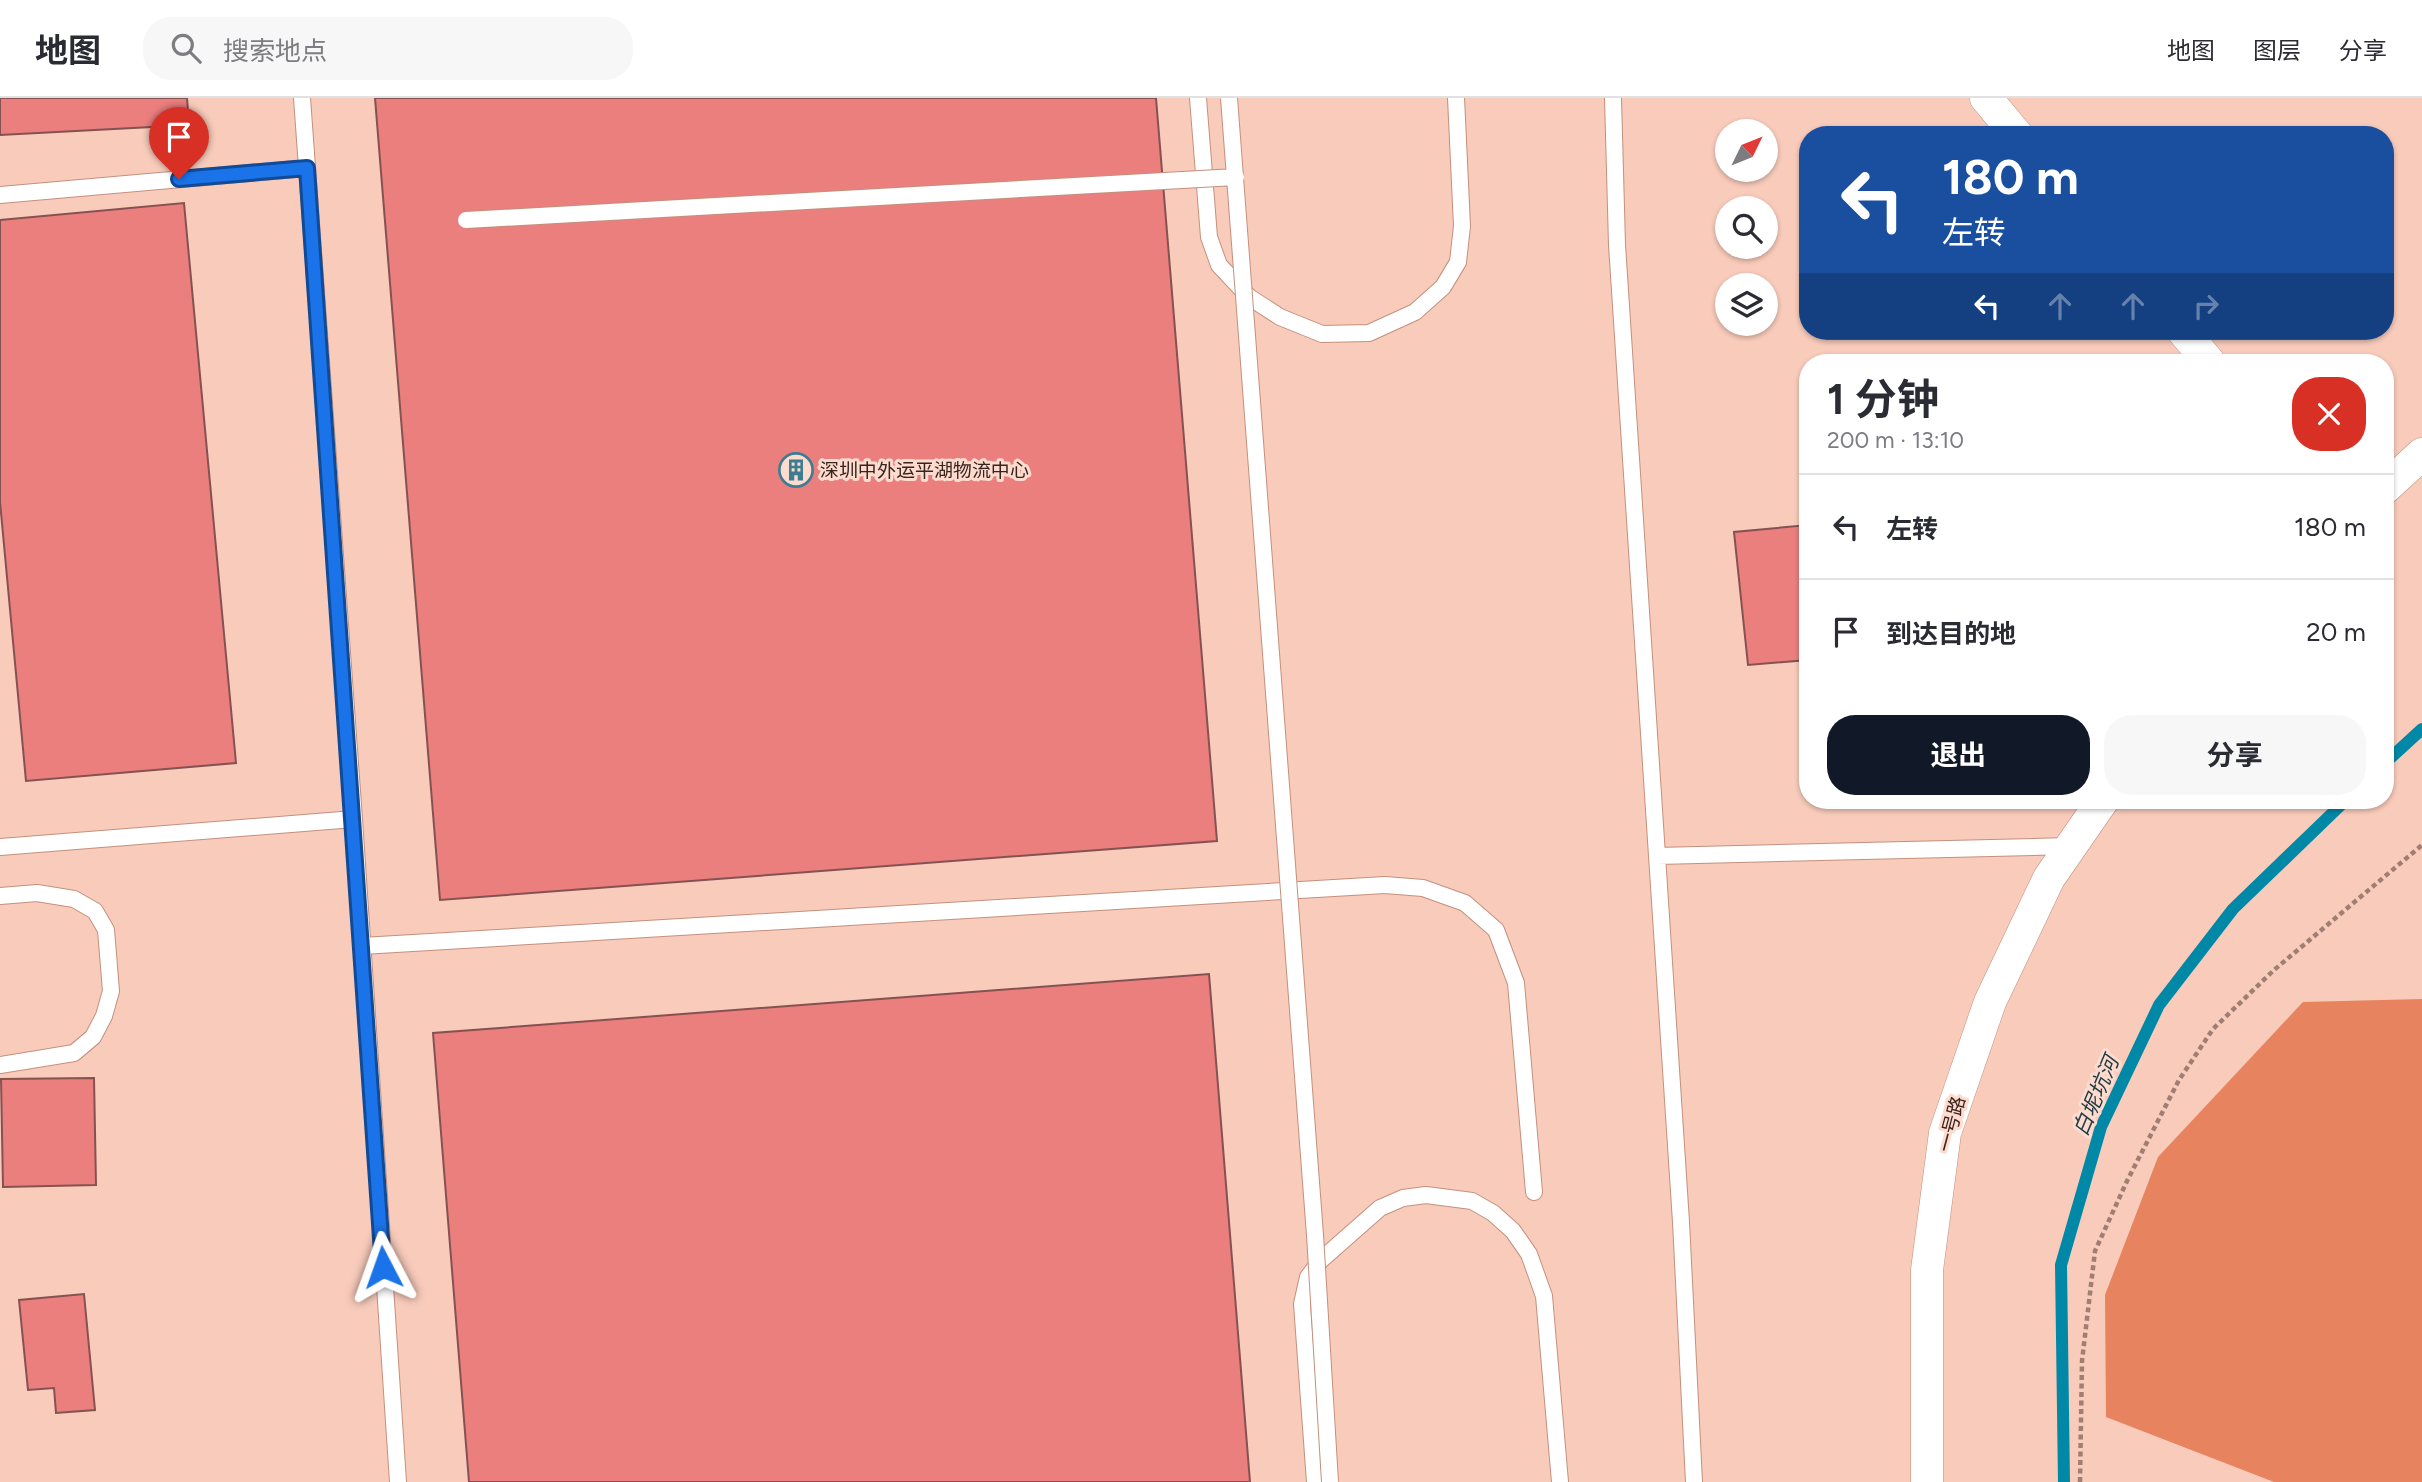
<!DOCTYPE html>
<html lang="zh">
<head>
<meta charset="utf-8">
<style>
  body { margin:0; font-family:Figtree,"Noto Sans SC",sans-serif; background:#f7f7f7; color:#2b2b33; height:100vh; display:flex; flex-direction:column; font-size:26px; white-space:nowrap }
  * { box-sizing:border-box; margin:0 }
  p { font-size:23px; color:#7c7c81 }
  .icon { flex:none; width:38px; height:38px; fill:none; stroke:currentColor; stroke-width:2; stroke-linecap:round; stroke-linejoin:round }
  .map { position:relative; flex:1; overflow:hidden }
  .panel { position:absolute; left:1799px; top:256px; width:595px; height:455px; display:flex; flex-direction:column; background:#fff; border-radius:28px; box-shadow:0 2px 5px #0004 }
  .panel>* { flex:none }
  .top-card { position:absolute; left:1799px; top:28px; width:595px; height:214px; border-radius:28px; box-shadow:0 2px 5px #0004; background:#1a4fa0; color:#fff; overflow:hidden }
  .needle { width:46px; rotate:47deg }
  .fabs { position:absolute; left:1715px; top:21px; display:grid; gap:14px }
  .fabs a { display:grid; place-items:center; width:63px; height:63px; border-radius:50%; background:#fff; box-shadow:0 2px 5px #0004; font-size:35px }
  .pin { position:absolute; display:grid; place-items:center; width:60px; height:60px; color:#fff; margin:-72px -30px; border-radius:50% 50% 50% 0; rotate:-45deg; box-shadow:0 0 7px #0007 }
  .pin .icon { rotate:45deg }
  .me { position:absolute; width:77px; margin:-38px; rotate:356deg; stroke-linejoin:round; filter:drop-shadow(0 0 5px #0008) }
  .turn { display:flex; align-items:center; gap:24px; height:147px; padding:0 28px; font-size:32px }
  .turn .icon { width:91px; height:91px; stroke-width:2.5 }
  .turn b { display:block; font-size:49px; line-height:60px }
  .lanes { display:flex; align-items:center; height:66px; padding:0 28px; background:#0003; justify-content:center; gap:35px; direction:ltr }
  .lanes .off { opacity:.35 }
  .round { display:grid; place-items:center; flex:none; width:74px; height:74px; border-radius:28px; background:#f7f7f7 }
  .head { display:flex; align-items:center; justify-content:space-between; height:119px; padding:0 28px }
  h1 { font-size:42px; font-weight:700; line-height:52px }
  .cta { display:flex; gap:14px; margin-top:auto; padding:14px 28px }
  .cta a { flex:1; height:80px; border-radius:28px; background:#111827; color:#fff; font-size:28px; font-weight:700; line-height:80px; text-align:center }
  .cta a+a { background:#f7f7f7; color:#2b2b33 }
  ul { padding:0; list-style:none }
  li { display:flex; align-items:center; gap:21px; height:105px; padding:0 28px; border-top:2px solid #e1e1e2 }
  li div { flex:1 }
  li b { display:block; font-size:26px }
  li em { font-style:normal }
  header { display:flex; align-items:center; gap:42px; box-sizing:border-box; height:98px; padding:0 35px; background:#fff; border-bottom:2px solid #e1e1e2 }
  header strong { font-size:33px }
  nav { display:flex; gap:38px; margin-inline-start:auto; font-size:24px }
  .search { width:490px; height:63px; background:#f7f7f7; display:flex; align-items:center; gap:18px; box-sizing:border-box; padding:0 24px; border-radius:28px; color:#7c7c81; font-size:26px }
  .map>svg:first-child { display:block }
</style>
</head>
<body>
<header>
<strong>地图</strong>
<div class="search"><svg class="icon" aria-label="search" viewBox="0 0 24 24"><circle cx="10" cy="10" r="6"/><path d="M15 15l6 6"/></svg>搜索地点</div>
<nav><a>地图</a><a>图层</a><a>分享</a></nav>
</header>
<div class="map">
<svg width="2422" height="1384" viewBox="0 0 2422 1384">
  <rect width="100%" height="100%" fill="#f8cbbb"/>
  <!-- forest -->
  <path fill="#e7835e" d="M 2422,901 L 2422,1384 L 2274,1384 L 2106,1319 L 2105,1197 L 2158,1059 L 2303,904 Z"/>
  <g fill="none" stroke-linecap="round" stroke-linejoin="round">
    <!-- stream -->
    <path stroke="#0088a6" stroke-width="12" d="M 2385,665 L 2422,631
      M 2064,1384 L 2061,1167 L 2101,1029 L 2159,907 L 2233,811 L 2346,702"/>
  </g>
  <!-- building -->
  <path fill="#ea7f7e" stroke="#855251" stroke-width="2" d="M 0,0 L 187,0 L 189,27 L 0,37 Z
    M 375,0 L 1156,0 L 1217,743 L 440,802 Z
    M 184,105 L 236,665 L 26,683 L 0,404 L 0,122 Z
    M 1808,427 L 1808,562 L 1748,567 L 1734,434 Z
    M 1209,876 L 1250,1384 L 469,1384 L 433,935 Z
    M 94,980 L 96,1087 L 3,1089 L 1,981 Z
    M 84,1196 L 95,1312 L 56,1315 L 54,1290 L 28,1292 L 19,1202 Z"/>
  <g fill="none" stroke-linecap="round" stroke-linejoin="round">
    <!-- lane casing -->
    <g stroke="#c4907d" stroke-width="18">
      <path id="lane" d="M 302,0 L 354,721 L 398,1384
        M 1198,0 L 1209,139 L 1219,167 L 1249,199 L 1280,219 L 1322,236 L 1369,235 L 1415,214 L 1443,189 L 1458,164 L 1462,128 L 1456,0
        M 1613,0 L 1617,147 L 1681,1124 L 1694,1384
        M 0,97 L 307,70
        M 0,749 L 354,721
        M 1657,758 L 2071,748
        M 0,798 L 37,795 L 74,801 L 95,813 L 106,832 L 111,893 L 104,918 L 93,939 L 74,955 L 0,967
        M 362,848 L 1385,787 L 1423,790 L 1465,805 L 1496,832 L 1516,885 L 1534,1094
        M 1315,1384 L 1302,1206 L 1308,1179 L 1321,1162 L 1380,1110 L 1403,1100 L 1426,1097 L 1472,1103 L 1493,1115 L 1513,1133 L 1529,1156 L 1544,1198 L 1560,1384"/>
    </g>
    <!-- street casing -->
    <g stroke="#c4907d" stroke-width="33">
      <path id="street" d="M 1986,0 L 2017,37
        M 2183,233 L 2209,264
        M 2385,390 L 2422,356
        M 1927,1384 L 1927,1172 L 1945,1035 L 1990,904 L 2049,780 L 2103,702"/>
    </g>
    <!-- path -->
    <path stroke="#a07e72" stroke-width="4.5" stroke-dasharray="5 3.5" stroke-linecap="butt" d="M 2080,1384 L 2082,1263 L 2095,1153 L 2127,1083 L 2179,982 L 2213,931 L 2274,872 L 2422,747"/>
    <!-- lane -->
    <use href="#lane" stroke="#fff" stroke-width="16"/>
    <!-- street -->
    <use href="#street" stroke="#fff" stroke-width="32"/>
    <!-- lane-bridge casing -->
    <g stroke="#c4907d" stroke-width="18" stroke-linecap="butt">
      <path id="lane-bridge" d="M 1229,0 L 1315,1137 L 1330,1384
        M 466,122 L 1236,79"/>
    </g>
    <!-- lane-bridge -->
    <use href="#lane-bridge" stroke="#fff" stroke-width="16"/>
  </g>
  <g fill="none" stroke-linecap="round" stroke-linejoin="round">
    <!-- route casing -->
    <g stroke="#114b97" stroke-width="18">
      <path id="route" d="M 179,81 L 307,70 L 383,1169"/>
    </g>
    <!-- route -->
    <use href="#route" stroke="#1a73e8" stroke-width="12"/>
  </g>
  <!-- icons -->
  <defs>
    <g id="building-ring" transform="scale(1.75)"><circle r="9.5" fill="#fddbcf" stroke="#3d7d91" stroke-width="1.5"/><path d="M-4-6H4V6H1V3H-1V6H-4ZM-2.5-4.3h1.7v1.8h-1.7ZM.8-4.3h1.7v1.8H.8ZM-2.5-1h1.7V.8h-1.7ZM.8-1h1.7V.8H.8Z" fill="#3d7d91"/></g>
  </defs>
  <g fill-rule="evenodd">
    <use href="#building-ring" x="796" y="372"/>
  </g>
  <g text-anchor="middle" stroke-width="6" stroke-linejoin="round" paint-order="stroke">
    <!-- poi labels -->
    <g font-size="19" fill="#38241c" stroke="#fddbcf" text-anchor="start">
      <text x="820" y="379">深圳中外运平湖物流中心</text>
    </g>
    <!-- street labels -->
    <g font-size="19" fill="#38241c" stroke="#fddbcf">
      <text transform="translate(1951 1026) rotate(-75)" y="7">一号路</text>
    </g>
    <!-- water labels -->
    <g font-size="21" font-style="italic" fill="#243c44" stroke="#fddbcf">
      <text transform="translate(2096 998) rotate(-67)" y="7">白坭坑河</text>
    </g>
  </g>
</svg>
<div class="fabs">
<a><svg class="needle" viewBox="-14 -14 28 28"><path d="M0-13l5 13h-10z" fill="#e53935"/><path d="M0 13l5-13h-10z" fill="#7c7c81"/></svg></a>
<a><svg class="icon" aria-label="search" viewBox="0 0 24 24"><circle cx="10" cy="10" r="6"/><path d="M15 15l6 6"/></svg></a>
<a><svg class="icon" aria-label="layers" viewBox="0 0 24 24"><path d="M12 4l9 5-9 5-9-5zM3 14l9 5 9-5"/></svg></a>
</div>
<div class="pin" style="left:179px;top:81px;background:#d93025"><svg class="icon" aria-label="arrive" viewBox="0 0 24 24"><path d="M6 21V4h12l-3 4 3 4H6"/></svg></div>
<svg class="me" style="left:383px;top:1169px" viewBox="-20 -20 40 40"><path d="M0-17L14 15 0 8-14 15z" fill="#1a73e8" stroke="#fff" stroke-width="4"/></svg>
<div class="top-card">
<div class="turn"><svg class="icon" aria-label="left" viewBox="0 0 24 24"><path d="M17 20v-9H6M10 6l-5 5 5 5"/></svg><div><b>180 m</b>左转</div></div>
<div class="lanes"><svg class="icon" aria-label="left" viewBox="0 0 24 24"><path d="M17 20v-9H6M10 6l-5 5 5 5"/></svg><svg class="icon off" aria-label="ahead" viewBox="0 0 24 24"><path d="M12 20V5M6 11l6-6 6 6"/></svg><svg class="icon off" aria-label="ahead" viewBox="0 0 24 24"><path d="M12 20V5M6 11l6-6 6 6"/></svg><svg class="icon off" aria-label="right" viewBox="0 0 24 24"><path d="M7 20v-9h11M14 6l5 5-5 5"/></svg></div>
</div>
<section class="panel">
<div class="head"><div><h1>1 分钟</h1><p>200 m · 13:10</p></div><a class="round" style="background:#d93025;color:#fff"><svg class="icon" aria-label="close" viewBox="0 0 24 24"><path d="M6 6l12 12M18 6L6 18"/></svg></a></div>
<ul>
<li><svg class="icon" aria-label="left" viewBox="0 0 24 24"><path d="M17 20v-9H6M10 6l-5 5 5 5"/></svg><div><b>左转</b></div><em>180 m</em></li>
<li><svg class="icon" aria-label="arrive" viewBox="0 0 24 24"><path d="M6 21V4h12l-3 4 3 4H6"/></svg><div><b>到达目的地</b></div><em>20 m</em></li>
</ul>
<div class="cta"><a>退出</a><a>分享</a></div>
</section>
</div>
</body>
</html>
